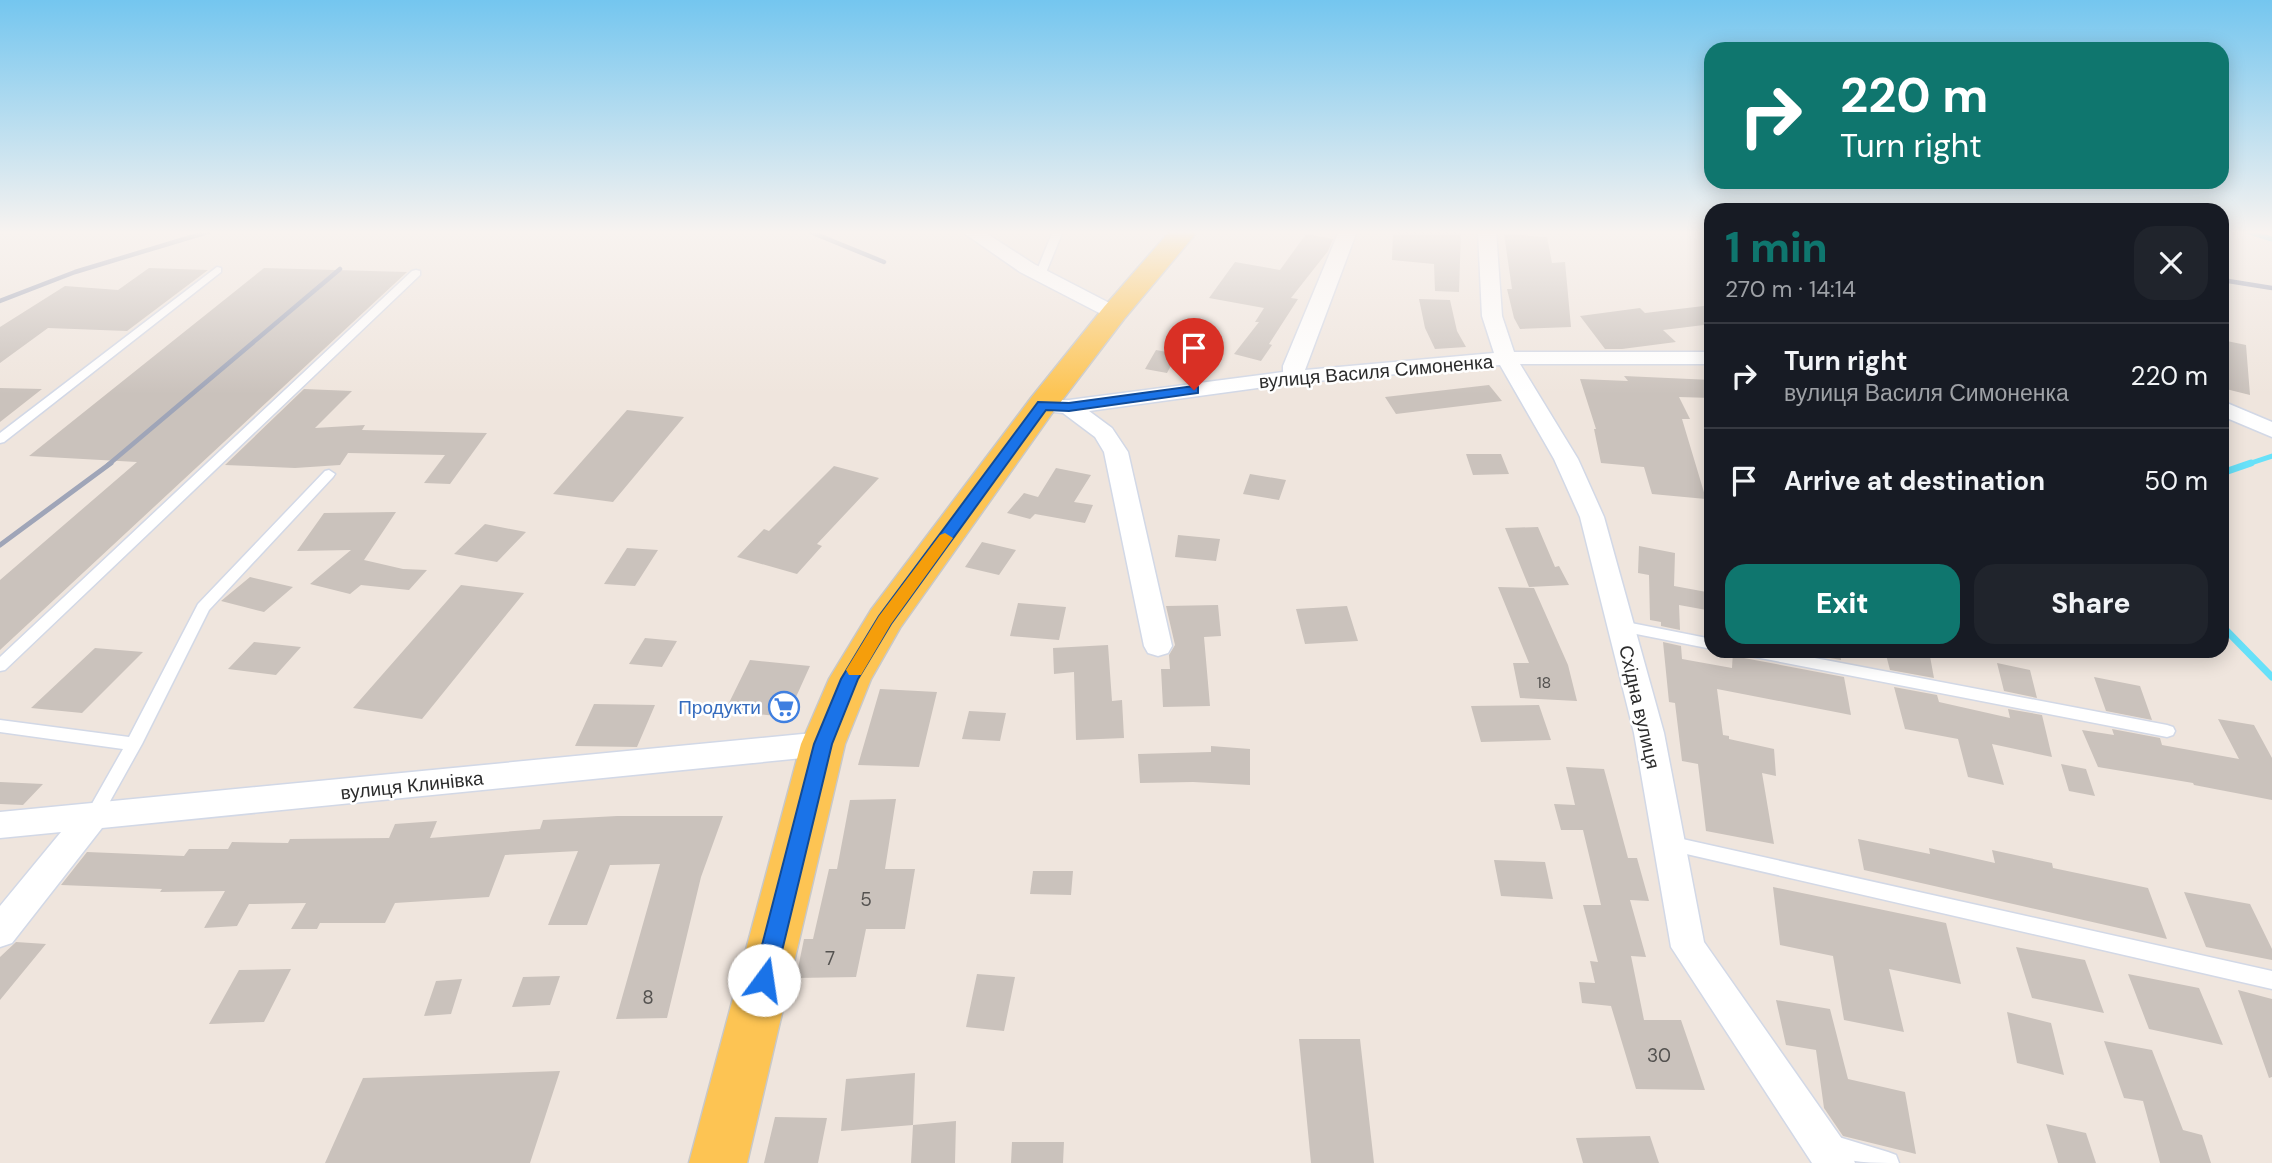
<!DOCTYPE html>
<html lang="en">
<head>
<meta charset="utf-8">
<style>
  body { margin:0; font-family:"DM Sans",sans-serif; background:#20242c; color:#f1f3f6; height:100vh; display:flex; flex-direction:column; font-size:26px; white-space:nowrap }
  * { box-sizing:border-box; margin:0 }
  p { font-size:23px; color:#9ea1a6 }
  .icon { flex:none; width:38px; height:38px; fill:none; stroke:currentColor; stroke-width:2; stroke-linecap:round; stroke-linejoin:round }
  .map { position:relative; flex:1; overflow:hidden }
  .drawer { position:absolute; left:1704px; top:203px; width:525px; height:455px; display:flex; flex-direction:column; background:#171b24; border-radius:21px; box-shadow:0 4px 18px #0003 }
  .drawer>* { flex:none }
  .banner { position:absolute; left:1704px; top:42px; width:525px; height:147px; border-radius:21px; box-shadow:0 4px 18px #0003; background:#0f766e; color:#fff; overflow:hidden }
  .pin { position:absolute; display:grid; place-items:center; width:60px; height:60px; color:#fff; margin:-72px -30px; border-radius:50% 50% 50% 0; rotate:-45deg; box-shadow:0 0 7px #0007 }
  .pin .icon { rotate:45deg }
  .me { position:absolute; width:77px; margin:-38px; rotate:14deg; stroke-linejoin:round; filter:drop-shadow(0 0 5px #0008) }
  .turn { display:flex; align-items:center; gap:24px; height:147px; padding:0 21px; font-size:32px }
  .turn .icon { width:91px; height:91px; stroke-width:2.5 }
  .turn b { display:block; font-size:49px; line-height:60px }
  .round { display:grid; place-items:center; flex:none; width:74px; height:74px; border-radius:21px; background:#20242c }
  .headline { display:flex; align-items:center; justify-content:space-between; height:119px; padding:0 21px }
  h1 { font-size:42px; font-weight:800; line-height:52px; color:#0f766e }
  .cta { display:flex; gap:14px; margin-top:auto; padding:14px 21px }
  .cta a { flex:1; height:80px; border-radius:21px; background:#0f766e; color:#fff; font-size:28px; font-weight:800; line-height:80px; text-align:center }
  .cta a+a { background:#20242c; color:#f1f3f6 }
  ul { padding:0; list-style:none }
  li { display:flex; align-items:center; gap:21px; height:105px; padding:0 21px; border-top:2px solid #363941 }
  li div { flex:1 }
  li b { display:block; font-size:26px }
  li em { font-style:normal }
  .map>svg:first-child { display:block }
</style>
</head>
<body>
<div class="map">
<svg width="2272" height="1163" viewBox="0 0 2272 1163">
  <rect width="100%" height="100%" fill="#efe5dd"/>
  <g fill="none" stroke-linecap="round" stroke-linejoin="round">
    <!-- stream-far1 -->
    <path stroke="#67e1f9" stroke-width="5" d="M 2246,231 L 2272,239
      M 2245,465 L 2272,456"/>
    <!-- stream -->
    <path stroke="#67e1f9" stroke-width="7" d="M 2222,473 L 2251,463
      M 2222,626 L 2272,677"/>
  </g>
  <!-- building -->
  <path fill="#cac2bc" d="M 1393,231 L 1461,231 L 1459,292 L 1435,291 L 1434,264 L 1392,260 Z
    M 1306,234 L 1333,239 L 1328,251 L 1291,298 L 1298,299 L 1269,344 L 1272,345 L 1261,361 L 1234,354 L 1259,322 L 1255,322 L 1264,308 L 1209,298 L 1235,262 L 1280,270 Z
    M 1504,234 L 1547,237 L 1552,263 L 1565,262 L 1571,327 L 1520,329 L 1514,318 L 1507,289 L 1512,289 Z
    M 149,268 L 208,270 L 127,331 L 48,328 L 0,363 L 0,327 L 65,286 L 118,290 Z
    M 264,268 L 407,272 L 0,650 L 0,580 L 137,462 L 29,456 Z
    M 1419,299 L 1450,300 L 1457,331 L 1466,347 L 1435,349 L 1425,328 Z
    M 1712,305 L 1712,324 L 1663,330 L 1676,342 L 1622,349 L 1605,349 L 1580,316 L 1640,308 L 1645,313 Z
    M 2222,340 L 2246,345 L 2250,395 L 2222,388 Z
    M 1156,350 L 1177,354 L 1167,373 L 1145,369 Z
    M 1624,376 L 1712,380 L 1712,398 L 1679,397 L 1690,419 L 1682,419 L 1706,499 L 1652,494 L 1644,467 L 1601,463 L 1594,429 L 1596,429 L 1580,379 L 1628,381 Z
    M 1489,385 L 1502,401 L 1396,414 L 1385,397 Z
    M 0,388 L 42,389 L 0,422 Z
    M 304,389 L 352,391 L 315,428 L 365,425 L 362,430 L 487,433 L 450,484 L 424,483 L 445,455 L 348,453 L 340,465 L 295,468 L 225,465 Z
    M 627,410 L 684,417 L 613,502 L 553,494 Z
    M 1466,454 L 1501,454 L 1509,474 L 1473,475 Z
    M 834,466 L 879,478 L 817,544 L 822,546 L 797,574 L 737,557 L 764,529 L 769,531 Z
    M 1056,468 L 1091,475 L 1074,502 L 1093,505 L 1085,523 L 1035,514 L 1030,519 L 1007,513 L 1024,493 L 1038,497 Z
    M 1250,474 L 1286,480 L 1279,500 L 1243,494 Z
    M 396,512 L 364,560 L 403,569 L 427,570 L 409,590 L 361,585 L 350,594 L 310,584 L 351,550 L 297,551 L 324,513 Z
    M 485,524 L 526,532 L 497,562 L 454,554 Z
    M 1538,527 L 1555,567 L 1559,566 L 1569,585 L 1529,587 L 1505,528 Z
    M 1178,535 L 1220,539 L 1216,561 L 1175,557 Z
    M 982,542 L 1016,550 L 999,575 L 965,567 Z
    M 1639,546 L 1675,553 L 1674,586 L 1712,593 L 1712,611 L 1679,605 L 1680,630 L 1661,626 L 1661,622 L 1650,620 L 1649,575 L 1638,573 Z
    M 627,548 L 658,550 L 635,586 L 604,584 Z
    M 250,577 L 293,587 L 264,612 L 221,601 Z
    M 461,585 L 524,593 L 422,719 L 353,708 Z
    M 1498,587 L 1534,588 L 1568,665 L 1577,701 L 1520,698 L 1513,663 L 1529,663 Z
    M 1018,603 L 1066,607 L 1059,640 L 1010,636 Z
    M 1218,605 L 1221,636 L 1204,637 L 1210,706 L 1163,707 L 1161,669 L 1170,669 L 1169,655 L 1175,645 L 1166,606 Z
    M 1347,606 L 1358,641 L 1305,644 L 1296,609 Z
    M 645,638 L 677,641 L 662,667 L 629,664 Z
    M 254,642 L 301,647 L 276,675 L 228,669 Z
    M 1663,642 L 1681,646 L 1682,659 L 1732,668 L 1733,651 L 1740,651 L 1744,658 L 1844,677 L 1851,715 L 1717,689 L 1723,735 L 1729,736 L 1729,739 L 1774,749 L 1776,776 L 1762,773 L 1774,844 L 1706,831 L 1698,764 L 1682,761 L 1675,703 L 1669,702 Z
    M 1108,645 L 1112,701 L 1122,700 L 1124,738 L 1076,740 L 1074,672 L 1054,674 L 1053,648 Z
    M 95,648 L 143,652 L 82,713 L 31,708 Z
    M 1792,651 L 1840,651 L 1841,660 Z
    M 1885,651 L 1929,651 L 1934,678 L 1890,670 Z
    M 750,660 L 810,666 L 787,717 L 725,711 Z
    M 1997,663 L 2030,670 L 2037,698 L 2004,691 Z
    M 2094,677 L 2140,686 L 2152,720 L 2106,711 Z
    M 1894,687 L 1937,695 L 1939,702 L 2010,718 L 2008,709 L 2042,715 L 2052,757 L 1992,744 L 2004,785 L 1968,777 L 1958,739 L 1905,729 Z
    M 880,689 L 937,692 L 919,767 L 858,765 Z
    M 594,704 L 655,705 L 637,747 L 575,746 Z
    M 1539,705 L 1551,740 L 1481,742 L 1471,706 Z
    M 969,711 L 1006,713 L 1000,741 L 962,739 Z
    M 2218,719 L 2254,725 L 2272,758 L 2272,800 L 2194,785 L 2193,783 L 2098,767 L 2082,730 L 2114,735 L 2112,729 L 2160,738 L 2162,745 L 2239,759 Z
    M 1211,746 L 1250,749 L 1250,785 L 1193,782 L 1140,783 L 1138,754 L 1211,752 Z
    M 2061,764 L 2086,769 L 2095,796 L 2069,791 Z
    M 1566,767 L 1604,769 L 1628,858 L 1637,858 L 1649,901 L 1630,900 L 1646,957 L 1631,956 L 1644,1020 L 1681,1020 L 1705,1090 L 1636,1089 L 1611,1006 L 1582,1003 L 1579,982 L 1595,983 L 1590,961 L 1598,962 L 1583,905 L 1601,905 L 1583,830 L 1561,830 L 1554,804 L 1575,805 Z
    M 0,782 L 43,784 L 23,805 L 0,804 Z
    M 896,799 L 885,869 L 915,869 L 905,929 L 866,929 L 856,977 L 796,978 L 804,939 L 813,939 L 829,869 L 837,869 L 850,800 Z
    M 617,816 L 723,816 L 701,877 L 667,1018 L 616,1019 L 660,864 L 610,865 L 587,925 L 548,925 L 578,851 L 505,855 L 489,897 L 395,903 L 385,923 L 320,923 L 317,929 L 291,929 L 306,903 L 249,904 L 237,926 L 204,928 L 225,891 L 160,892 L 162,889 L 61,885 L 87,852 L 184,856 L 189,849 L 228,849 L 232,842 L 288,843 L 290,839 L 389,838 L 395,824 L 437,821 L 430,838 L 540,829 L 543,820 Z
    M 1858,839 L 1930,854 L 1929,848 L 1995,863 L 1992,850 L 2052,863 L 2053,868 L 2148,888 L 2167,939 L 1864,870 Z
    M 1494,860 L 1545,862 L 1553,899 L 1501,896 Z
    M 1033,871 L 1073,871 L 1071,895 L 1030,894 Z
    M 1773,887 L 1946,923 L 1961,984 L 1889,969 L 1904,1032 L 1844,1020 L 1833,956 L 1780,945 Z
    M 2184,892 L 2250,904 L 2272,949 L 2272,960 L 2206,947 Z
    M 16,942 L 46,944 L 0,1000 L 0,957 Z
    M 2016,947 L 2085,960 L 2104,1013 L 2032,998 Z
    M 291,969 L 264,1022 L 209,1024 L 239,970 Z
    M 977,974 L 1015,977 L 1004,1031 L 966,1027 Z
    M 2128,974 L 2199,988 L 2223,1045 L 2149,1029 Z
    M 560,976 L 550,1005 L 512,1007 L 523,977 Z
    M 462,979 L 451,1014 L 424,1016 L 436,981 Z
    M 2238,990 L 2272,999 L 2272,1077 L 2269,1078 Z
    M 1776,1000 L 1830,1009 L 1848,1079 L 1905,1092 L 1916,1154 L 1843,1136 L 1824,1108 L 1816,1050 L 1786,1045 Z
    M 2007,1012 L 2051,1023 L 2064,1075 L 2017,1063 Z
    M 1299,1039 L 1360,1039 L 1374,1163 L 1311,1163 Z
    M 2104,1041 L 2152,1050 L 2183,1130 L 2202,1135 L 2211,1163 L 2160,1163 L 2143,1101 L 2124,1098 Z
    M 560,1071 L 530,1163 L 325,1163 L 363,1078 Z
    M 915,1073 L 913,1125 L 841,1131 L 846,1079 Z
    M 775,1117 L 827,1118 L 818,1163 L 764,1163 Z
    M 956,1121 L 955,1163 L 911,1163 L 913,1125 Z
    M 2046,1124 L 2086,1133 L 2096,1163 L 2058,1163 Z
    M 1650,1136 L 1659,1163 L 1583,1163 L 1576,1138 Z
    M 1012,1142 L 1064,1142 L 1063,1163 L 1011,1163 Z"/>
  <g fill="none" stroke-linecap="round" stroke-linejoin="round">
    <!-- service casing -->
    <g stroke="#d2d8e6" stroke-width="3">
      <path id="service" d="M 1053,231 L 1063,231 L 1045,275 L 1036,277 L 1035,275 Z
        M 217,267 L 221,268 L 221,272 L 4,442 L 0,443 L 0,433 Z
        M 416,270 L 420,271 L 420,275 L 5,670 L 0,671 L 0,657 L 412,271 Z
        M 329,470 L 335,474 L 333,477 L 209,610 L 142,744 L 99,821 L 93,823 L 87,821 L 85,816 L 123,749 L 0,732 L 0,720 L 129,737 L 198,604 L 325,471 Z
        M 1621,621 L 1712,639 L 1712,649 L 1616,630 L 1614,626 Z
        M 1743,651 L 1778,651 L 2167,725 L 2173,727 L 2175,731 L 2173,735 L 2167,737 L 1750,656 L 1745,655 Z
        M 1669,836 L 2272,971 L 2272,989 L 1669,850 L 1663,848 L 1660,843 L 1663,838 Z
        M 1832,1135 L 1888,1152 L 1896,1155 L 1899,1163 C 1872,1163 1849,1163 1825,1153 L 1821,1146 L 1825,1139 Z"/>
    </g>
    <!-- minor casing -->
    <g stroke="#d2d8e6" stroke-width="3">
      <path id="minor" d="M 961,231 L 983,231 L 1034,264 L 1121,309 L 1124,313 L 1121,317 L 1107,317 L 1020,272 Z
        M 1339,231 L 1357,231 L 1305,370 L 1494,353 L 1482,316 L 1478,231 L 1496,231 L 1502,316 L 1514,352 L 1712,352 L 1712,364 L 1520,364 L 1578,459 L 1604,517 L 1664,733 L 1704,942 L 1849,1149 L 1855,1163 L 1812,1163 L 1671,947 L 1634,733 L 1580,517 L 1554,459 L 1500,365 L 1294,383 L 1089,411 L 1112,428 L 1128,452 L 1172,646 L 1168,653 L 1158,656 L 1148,653 L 1144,646 L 1104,452 L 1095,437 L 1063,413 L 1034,410 L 1031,405 L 1034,400 L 1069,400 L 1283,372 L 1283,366 Z
        M 2222,401 L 2272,422 L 2272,437 L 2222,416 Z
        M 823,732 L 834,736 L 838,744 L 834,752 L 823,756 L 102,828 L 12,943 L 0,947 L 0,906 L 61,832 L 0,838 L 0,812 Z"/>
    </g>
    <!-- primary casing -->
    <g stroke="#c8c8c8" stroke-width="3">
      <path id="primary" d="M 1170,231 L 1198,231 L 1124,319 L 1053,412 L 900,628 L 871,679 L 845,744 L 747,1163 L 689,1163 L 801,744 L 829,679 L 871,610 L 1031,398 L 1104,307 Z"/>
    </g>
    <!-- service -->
    <use href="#service" fill="#fff" fill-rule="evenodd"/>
    <!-- minor -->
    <use href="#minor" fill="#fff" fill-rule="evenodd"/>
    <!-- primary -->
    <use href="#primary" fill="#fdc453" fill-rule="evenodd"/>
    <!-- rail-far1 -->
    <path stroke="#9fa5b8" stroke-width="4.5" d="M 808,231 L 884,262
      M 2222,280 L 2272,288
      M 0,301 L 75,272 L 211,231
      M 108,465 L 340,269"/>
    <!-- rail -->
    <path stroke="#9fa5b8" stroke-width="5" d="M 0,545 L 111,463"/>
  </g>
  <!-- sky -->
  <linearGradient id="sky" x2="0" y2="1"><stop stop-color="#74c6ef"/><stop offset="0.59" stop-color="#f8f3f0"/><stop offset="1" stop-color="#f8f3f0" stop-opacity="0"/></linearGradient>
  <rect width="2272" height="394" fill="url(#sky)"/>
  <!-- route -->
  <path fill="#1a73e8" stroke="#114b97" stroke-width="2" d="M 1194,386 L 1198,387 L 1198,393 L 1069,411 L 1046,410 L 891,624 L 858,679 L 832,744 L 775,980 L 772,987 L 764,990 L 756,987 L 753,980 L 814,744 L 841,679 L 879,616 L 1038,402 L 1069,403 Z"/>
  <!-- slow -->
  <path fill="#f59e0b" d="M 945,533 L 953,538 L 891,624 L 861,675 L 849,675 L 846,670 L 879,616 L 940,535 Z"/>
  <!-- icons -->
  <defs>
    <g id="supermarket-ring" transform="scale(1.575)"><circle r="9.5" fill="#fff" stroke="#3f7fe0" stroke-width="1.5"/><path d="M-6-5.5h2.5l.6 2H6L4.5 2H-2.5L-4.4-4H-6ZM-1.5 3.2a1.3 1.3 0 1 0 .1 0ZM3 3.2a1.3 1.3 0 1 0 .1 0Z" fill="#3f7fe0"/></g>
  </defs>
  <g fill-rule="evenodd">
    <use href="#supermarket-ring" x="784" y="707"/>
  </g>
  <g text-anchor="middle" stroke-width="5" stroke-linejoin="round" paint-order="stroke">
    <!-- number labels -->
    <g font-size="16" fill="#545250">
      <text x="1544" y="688">18</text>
    </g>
    <!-- street labels -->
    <g font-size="19" fill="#2c2c2c" stroke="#fff">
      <text transform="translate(1376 371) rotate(-5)" y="7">вулиця Василя Симоненка</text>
      <text transform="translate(1640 707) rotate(77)" y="7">Східна вулиця</text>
      <text transform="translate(412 785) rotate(-6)" y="7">вулиця Клинівка</text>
    </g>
    <!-- shop labels -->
    <g font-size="19" fill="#366cbe" stroke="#fff" text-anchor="end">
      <text x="761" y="714">Продукти</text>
    </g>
    <!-- near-number labels -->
    <g font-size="19" fill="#545250">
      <text x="866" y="906">5</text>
      <text x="830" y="965">7</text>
      <text x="648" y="1004">8</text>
      <text x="1659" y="1062">30</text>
    </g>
  </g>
</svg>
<div class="pin" style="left:1194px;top:390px;background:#d93025"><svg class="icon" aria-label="arrive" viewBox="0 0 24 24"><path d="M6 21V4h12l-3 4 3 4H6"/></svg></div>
<svg class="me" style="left:764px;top:980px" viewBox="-20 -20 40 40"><circle r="19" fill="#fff"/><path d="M0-13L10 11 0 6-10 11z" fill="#1a73e8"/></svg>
<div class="banner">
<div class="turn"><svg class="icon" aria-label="right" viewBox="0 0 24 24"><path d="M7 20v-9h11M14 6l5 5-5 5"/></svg><div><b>220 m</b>Turn right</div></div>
</div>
<section class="drawer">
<div class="headline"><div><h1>1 min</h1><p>270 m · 14:14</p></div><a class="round"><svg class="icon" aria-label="close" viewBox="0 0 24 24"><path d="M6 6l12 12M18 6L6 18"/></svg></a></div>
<ul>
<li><svg class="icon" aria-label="right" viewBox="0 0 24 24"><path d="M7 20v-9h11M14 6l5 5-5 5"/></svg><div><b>Turn right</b><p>вулиця Василя Симоненка</p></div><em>220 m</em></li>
<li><svg class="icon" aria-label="arrive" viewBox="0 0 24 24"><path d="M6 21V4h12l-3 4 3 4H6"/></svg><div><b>Arrive at destination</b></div><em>50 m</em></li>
</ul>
<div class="cta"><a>Exit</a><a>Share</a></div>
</section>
</div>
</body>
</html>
